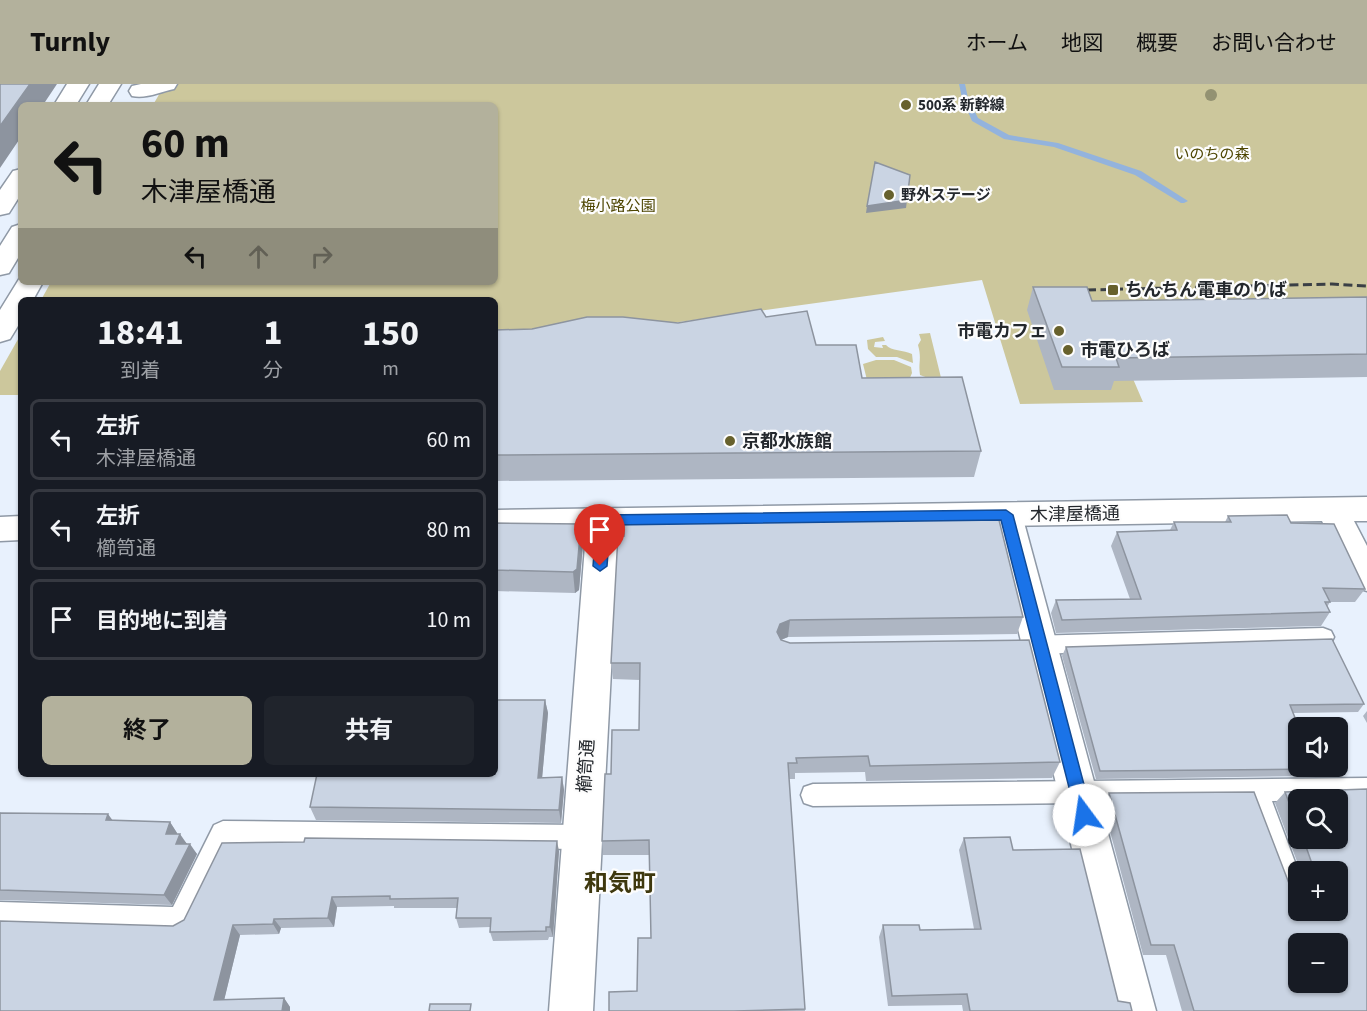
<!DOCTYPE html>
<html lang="ja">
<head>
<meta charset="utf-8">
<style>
  body { margin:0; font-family:"Source Sans 3","Noto Sans JP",sans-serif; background:#20242c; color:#f1f3f6; height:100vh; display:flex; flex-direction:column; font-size:22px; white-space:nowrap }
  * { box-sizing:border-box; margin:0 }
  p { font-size:20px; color:#9ea1a6 }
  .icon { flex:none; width:33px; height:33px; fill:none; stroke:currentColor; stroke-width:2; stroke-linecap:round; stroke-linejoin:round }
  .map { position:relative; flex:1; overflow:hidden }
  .side { position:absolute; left:18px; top:213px; width:480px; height:480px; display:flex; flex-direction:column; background:#171b24; border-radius:9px; box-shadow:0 2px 4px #0004 }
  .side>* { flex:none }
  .banner { position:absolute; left:18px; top:18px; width:480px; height:183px; border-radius:9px; box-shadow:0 2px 4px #0004; background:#b3b19c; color:#111; overflow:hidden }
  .tools { position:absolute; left:1288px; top:633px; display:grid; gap:12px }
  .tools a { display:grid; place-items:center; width:60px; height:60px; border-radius:9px; background:#171b24; box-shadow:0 2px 4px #0004; font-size:30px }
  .pin { position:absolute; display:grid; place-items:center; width:51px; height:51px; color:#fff; margin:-62px -26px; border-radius:50% 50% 50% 0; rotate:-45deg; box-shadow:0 0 6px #0007 }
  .pin .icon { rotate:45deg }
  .me { position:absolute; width:66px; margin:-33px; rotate:346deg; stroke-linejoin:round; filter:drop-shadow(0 0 4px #0008) }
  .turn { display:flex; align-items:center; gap:21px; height:126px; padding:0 24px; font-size:27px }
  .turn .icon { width:78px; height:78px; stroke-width:2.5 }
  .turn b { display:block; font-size:42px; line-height:51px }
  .lanes { display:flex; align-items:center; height:57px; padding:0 24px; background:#0003; justify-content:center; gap:30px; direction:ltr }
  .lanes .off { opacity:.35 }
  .eta { display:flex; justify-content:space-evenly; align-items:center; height:102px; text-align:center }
  .eta b { font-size:36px; font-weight:700; line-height:42px }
  .primary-button { display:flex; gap:12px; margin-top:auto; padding:12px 24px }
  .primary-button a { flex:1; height:69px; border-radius:9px; background:#b3b19c; color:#111; font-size:24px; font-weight:700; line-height:69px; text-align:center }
  .primary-button a+a { background:#20242c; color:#f1f3f6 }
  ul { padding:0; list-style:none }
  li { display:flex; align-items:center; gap:18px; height:81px; margin:0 12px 9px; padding:0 12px; border:3px solid #363941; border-radius:9px }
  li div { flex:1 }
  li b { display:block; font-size:22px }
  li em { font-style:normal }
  header { display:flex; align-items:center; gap:36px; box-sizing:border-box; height:84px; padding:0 30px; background:#b3b19c; color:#111 }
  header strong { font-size:28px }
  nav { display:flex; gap:33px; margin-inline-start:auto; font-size:21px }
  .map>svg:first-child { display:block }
</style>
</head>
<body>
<header>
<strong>Turnly</strong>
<nav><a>ホーム</a><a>地図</a><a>概要</a><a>お問い合わせ</a></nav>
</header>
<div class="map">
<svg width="1367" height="927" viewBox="0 0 1367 927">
  <rect width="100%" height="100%" fill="#e8f1fd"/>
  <!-- green -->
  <path fill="#ccc79c" d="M 165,0 L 1367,0 L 1367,218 L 1102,223 L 1143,318 L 1020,320 L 982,196 L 672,239 L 495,250 L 495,216 L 41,216 L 51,198 L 495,198 L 495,21 L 153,21 Z
    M 930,249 L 947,318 L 936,297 L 920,291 C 918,279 922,275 918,261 L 921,256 L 919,250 Z
    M 21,250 L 21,311 L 0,311 L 0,287 Z
    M 883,253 L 885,257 L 875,258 L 874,263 L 883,264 L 882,261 L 886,261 C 891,267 904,266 912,270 L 913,279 L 897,273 L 876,273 L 868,265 L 867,256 Z
    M 876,276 L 894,276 L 911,283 L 912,289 L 909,296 L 867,296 L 863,280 Z"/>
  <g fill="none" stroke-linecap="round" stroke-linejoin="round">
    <!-- stream -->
    <path fill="#93b3dd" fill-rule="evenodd" d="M 959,0 L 965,0 L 968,14 L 978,34 L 1009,51 L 1058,59 L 1141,87 L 1188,117 L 1184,119 L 1181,119 L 1135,91 L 1054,63 L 1004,55 L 972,37 L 962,14 Z"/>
    <!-- lane casing -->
    <g stroke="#8f99a6" stroke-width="3">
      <path id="lane" d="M 1323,544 L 1331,547 L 1334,553 L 1331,559 L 1323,562 L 1029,570 L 1021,567 L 1018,561 L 1021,555 L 1029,552 Z
        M 1367,694 L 1367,716 L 1272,717 L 1299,789 L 1299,812 L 1291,816 L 1282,812 L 1247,717 L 813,722 L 804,719 L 801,711 L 804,703 L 813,700 Z
        M 223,737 L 581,741 L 590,745 L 594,753 L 590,761 L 581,765 L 230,761 L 190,845 L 180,849 L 0,844 L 0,818 L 173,823 L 214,741 Z"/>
    </g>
    <!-- street casing -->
    <g stroke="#8f99a6" stroke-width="3">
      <path id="street" d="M 67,0 L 89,0 L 76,21 L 54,21 Z
        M 141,0 L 177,0 L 174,5 C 160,8 146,15 132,12 L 129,7 L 132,2 Z
        M 21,85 L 21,110 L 9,129 L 0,131 L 0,106 L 13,87 Z
        M 21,192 L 21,198 L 43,198 L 33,216 L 21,216 L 21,237 L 10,255 L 0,258 L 0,226 Z
        M 1006,419 L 1017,423 L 1022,431 L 1156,927 L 1112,927 L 990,431 L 995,423 Z
        M 603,424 L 614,428 L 619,436 L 593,927 L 549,927 L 587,436 L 592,428 Z"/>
    </g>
    <!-- secondary casing -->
    <g stroke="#8f99a6" stroke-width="3">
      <path id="secondary" d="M 99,0 L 121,0 L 108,21 L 86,21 Z
        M 21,140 L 21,169 L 9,189 L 0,191 L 0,162 L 12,143 Z
        M 1367,413 L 1367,437 L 1354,437 L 1367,462 L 1367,507 L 1355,503 L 1322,437 L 495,450 L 495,426 Z
        M 21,432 L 21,456 L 0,457 L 0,433 Z"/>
    </g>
    <!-- lane -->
    <use href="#lane" fill="#fff" fill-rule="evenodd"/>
    <!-- street -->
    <use href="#street" fill="#fff" fill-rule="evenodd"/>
    <!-- secondary -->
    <use href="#secondary" fill="#fff" fill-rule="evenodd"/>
    <!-- rail -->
    <path stroke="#3a3f45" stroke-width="3" stroke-dasharray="9 4.5" stroke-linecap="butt" d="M 1087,206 L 1332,200 L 1367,202"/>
  </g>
  <!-- trees -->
  <circle fill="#939272" cx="1211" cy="11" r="6"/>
  <!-- wall -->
  <path fill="#aeb6c3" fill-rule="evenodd" d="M 1033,203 L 1092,217 L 1367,213 L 1367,293 L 1114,297 L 1111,306 L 1054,306 L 1027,226 Z
    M 766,233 L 816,261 L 862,294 L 981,367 L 974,393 L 495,397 L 495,246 L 532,245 L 678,239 Z
    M 1228,432 L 1291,439 L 1365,505 L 1355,518 L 1330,518 L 1327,523 L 1330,528 L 1321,542 L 1056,549 L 1051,529 L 1056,516 L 1130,515 L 1111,462 L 1117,448 L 1170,446 L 1174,438 L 1225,438 Z
    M 744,438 L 1023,533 L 1017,550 L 788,553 L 781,556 L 1060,678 L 1052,694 L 866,697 L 865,688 L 795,689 L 795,695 L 789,695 L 805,927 L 609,927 L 637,907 L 651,854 L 649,771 L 603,771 L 602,757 L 611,690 L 639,646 L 640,596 L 613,595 L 611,579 L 624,452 Z
    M 495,439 L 581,440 L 583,460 L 579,506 L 575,509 L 495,507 Z
    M 1066,563 L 1364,620 L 1358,628 L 1293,629 L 1316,685 L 1310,692 L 1096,695 L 1062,572 Z
    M 545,616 L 548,629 L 542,694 L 562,693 L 564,706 L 561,739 L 316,736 L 310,723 Z
    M 1367,627 L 1367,639 L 1363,632 Z
    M 1367,705 L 1367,927 L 1182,927 L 1166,871 L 1143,871 L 1103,721 L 1109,709 L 1299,826 L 1338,788 L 1301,788 L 1275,719 L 1285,708 ZM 1299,716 L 1338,754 L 1299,754 Z
    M 0,728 L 1,729 L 113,736 L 170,738 L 177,749 L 177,750 L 197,770 L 172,821 L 0,816 Z
    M 964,754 L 1013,766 L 1118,917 L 1132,927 L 963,927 L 962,921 L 888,922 L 879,853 L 883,841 L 920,846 L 974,845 L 959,766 Z
    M 559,767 L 553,853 L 549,853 L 548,856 L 493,857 L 490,848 L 490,843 L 459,844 L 456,834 L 457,824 L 394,824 L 394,822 L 337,823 L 334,843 L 281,844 L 279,850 L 240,851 L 224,916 L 284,914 L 290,923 L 0,927 L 173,842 Z"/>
  <!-- shaded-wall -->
  <path fill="#8d949f" d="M 30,0 L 57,0 L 43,21 L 21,21 L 21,53 L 0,84 L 0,42 Z
    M 907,116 L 906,124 L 866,129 L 867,122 Z
    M 581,440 L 583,460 L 579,506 L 575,509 L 573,488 Z
    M 790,536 L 788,553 L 778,557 L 777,548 L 780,540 Z
    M 545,616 L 548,629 L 541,706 L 538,694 Z
    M 562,693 L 564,706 L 561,739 L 559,726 Z
    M 108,730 L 116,741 L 106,736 Z
    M 170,738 L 177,749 L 173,760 L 166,750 Z
    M 180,750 L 187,760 L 176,760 Z
    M 557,757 L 559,767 L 553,853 L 550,843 Z
    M 190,760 L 197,770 L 172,821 L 164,811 Z
    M 332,813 L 337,823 L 334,843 L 328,834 Z
    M 274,835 L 281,844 L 279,850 L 273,840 Z
    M 233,841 L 240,851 L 222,925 L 214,916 Z
    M 284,914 L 290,923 L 290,927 L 282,927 Z"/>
  <!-- building -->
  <path fill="#cad4e3" stroke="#8d949f" stroke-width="1.5" fill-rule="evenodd" d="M 0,0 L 30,0 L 0,42 Z
    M 875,78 L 910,91 L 907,116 L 867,122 Z
    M 1033,203 L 1087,203 L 1092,217 L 1367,213 L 1367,270 L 1116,274 L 1119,283 L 1062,283 Z
    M 761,225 L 766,233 L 807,227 L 816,261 L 856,261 L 862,294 L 962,293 L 981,367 L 495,371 L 495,246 L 532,245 L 587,233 L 623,233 L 678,239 Z
    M 1287,431 L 1291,439 L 1334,440 L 1365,505 L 1323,504 L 1330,518 L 1325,518 L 1330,528 L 1062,536 L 1056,516 L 1141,515 L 1117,448 L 1177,446 L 1174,438 L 1231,438 L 1228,432 Z
    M 998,432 L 1023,533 L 790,536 L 780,540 L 777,548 L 781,556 L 790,559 L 1029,556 L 1060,678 L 870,682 L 868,672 L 796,674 L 797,679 L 788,679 L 805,925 L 734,927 L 609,927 L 609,908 L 637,907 L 638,854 L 651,854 L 649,756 L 602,757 L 605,690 L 611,690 L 612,646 L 639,646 L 640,579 L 611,579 L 618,451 L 624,452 L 624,434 L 744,433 L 744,438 Z
    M 495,439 L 581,440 L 577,485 L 573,488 L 495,486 Z
    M 1332,555 L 1364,620 L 1290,621 L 1299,644 L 1299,682 L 1315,682 L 1316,685 L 1100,687 L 1066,563 Z
    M 495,616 L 545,616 L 538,694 L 562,693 L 559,726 L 310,723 L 317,690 L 495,690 Z
    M 1367,705 L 1367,927 L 1194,927 L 1174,861 L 1151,861 L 1109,709 L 1254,708 L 1290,802 L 1299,807 L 1299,826 L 1338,826 L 1338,788 L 1311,788 L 1311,777 L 1303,754 L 1338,754 L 1338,716 L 1299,716 L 1299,745 L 1285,708 ZM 1299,860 L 1338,860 L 1338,898 L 1299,898 Z
    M 0,729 L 108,730 L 106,736 L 170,738 L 166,750 L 180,750 L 176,760 L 190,760 L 164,811 L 0,806 Z
    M 1010,753 L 1013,766 L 1080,765 L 1118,917 L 1130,919 L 1132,927 L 970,927 L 967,910 L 892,912 L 883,841 L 919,841 L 920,846 L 981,845 L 964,754 Z
    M 305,754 L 557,757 L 550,843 L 546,843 L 546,847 L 490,848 L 491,834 L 456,834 L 458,814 L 390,815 L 390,812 L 332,813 L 328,834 L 274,835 L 273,840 L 233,841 L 214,916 L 284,914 L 282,927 L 0,927 L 0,837 L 173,842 L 184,836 L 222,759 L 304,758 Z
    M 430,920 L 471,920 L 470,927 L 429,927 Z"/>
  <!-- route -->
  <path fill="#1a73e8" stroke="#114b97" stroke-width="1.5" d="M 1006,426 L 1013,431 L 1092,731 L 1090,736 L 1084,738 L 1078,736 L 1076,731 L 1001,436 L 610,441 L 607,482 L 600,487 L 593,482 L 597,436 L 603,431 Z"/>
  <!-- markers -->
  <g fill="#67612d" stroke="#fdfdfd" stroke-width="2">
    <circle cx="906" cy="21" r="6"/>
    <circle cx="889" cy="111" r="6"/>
    <rect x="1107" y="200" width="12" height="12" rx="3"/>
    <circle cx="1059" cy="247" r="6"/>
    <circle cx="1068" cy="266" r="6"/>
    <circle cx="730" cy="357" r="6"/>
  </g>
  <g text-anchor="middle" stroke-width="4.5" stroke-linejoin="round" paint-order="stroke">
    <!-- far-poi labels -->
    <g font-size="15" font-weight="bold" fill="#24282d" stroke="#fdfdfd" text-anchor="start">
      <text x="918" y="26">500系 新幹線</text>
      <text x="901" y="116">野外ステージ</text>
    </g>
    <!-- far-park labels -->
    <g font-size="15" fill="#4d4501" stroke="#fdfdfd">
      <text x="1212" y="75">いのちの森</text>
      <text x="618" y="127">梅小路公園</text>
    </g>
    <!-- poi labels -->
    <g font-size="18" font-weight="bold" fill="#24282d" stroke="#fdfdfd" text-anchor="start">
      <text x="1125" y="212">ちんちん電車のりば</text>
      <text x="1047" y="253" text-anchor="end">市電カフェ</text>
      <text x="1080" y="272">市電ひろば</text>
      <text x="742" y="363">京都水族館</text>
    </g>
    <!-- street labels -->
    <g font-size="18" fill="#24282d" stroke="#fdfdfd">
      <text transform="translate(1075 430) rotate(-1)" y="6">木津屋橋通</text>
      <text transform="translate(586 682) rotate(-86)" y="6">櫛笥通</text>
    </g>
    <!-- near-neighbourhood labels -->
    <g font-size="24" font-weight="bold" fill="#3e380e" stroke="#fdfdfd">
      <text x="620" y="807">和気町</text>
    </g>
  </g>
</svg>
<div class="tools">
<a><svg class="icon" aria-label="sound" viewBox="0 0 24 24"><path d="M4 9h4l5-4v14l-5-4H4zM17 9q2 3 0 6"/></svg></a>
<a><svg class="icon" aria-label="search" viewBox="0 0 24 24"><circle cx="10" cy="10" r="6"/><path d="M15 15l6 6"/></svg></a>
<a>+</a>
<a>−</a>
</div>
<div class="pin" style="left:600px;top:482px;background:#d93025"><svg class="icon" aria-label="arrive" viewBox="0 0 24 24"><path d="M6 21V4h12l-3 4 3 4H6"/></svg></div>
<svg class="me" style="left:1084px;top:731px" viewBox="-20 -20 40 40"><circle r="19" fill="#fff"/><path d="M0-13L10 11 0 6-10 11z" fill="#1a73e8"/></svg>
<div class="banner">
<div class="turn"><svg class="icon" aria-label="left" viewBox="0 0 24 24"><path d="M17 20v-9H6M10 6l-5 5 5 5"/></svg><div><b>60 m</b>木津屋橋通</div></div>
<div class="lanes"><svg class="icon" aria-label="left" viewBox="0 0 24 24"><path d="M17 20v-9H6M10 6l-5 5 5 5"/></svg><svg class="icon off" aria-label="ahead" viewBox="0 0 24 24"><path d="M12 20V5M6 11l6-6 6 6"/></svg><svg class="icon off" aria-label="right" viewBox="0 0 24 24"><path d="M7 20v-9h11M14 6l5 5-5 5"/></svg></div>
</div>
<section class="side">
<div class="eta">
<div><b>18:41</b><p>到着</p></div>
<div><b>1</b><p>分</p></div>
<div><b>150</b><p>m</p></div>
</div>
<ul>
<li><svg class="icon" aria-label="left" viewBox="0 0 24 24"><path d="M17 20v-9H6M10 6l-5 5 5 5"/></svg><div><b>左折</b><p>木津屋橋通</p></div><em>60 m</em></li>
<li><svg class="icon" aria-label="left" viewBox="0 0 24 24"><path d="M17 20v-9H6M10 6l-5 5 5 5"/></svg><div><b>左折</b><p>櫛笥通</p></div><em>80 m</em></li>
<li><svg class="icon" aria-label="arrive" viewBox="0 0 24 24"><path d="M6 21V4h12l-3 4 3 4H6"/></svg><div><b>目的地に到着</b></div><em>10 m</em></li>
</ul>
<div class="primary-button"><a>終了</a><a>共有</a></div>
</section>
</div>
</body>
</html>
